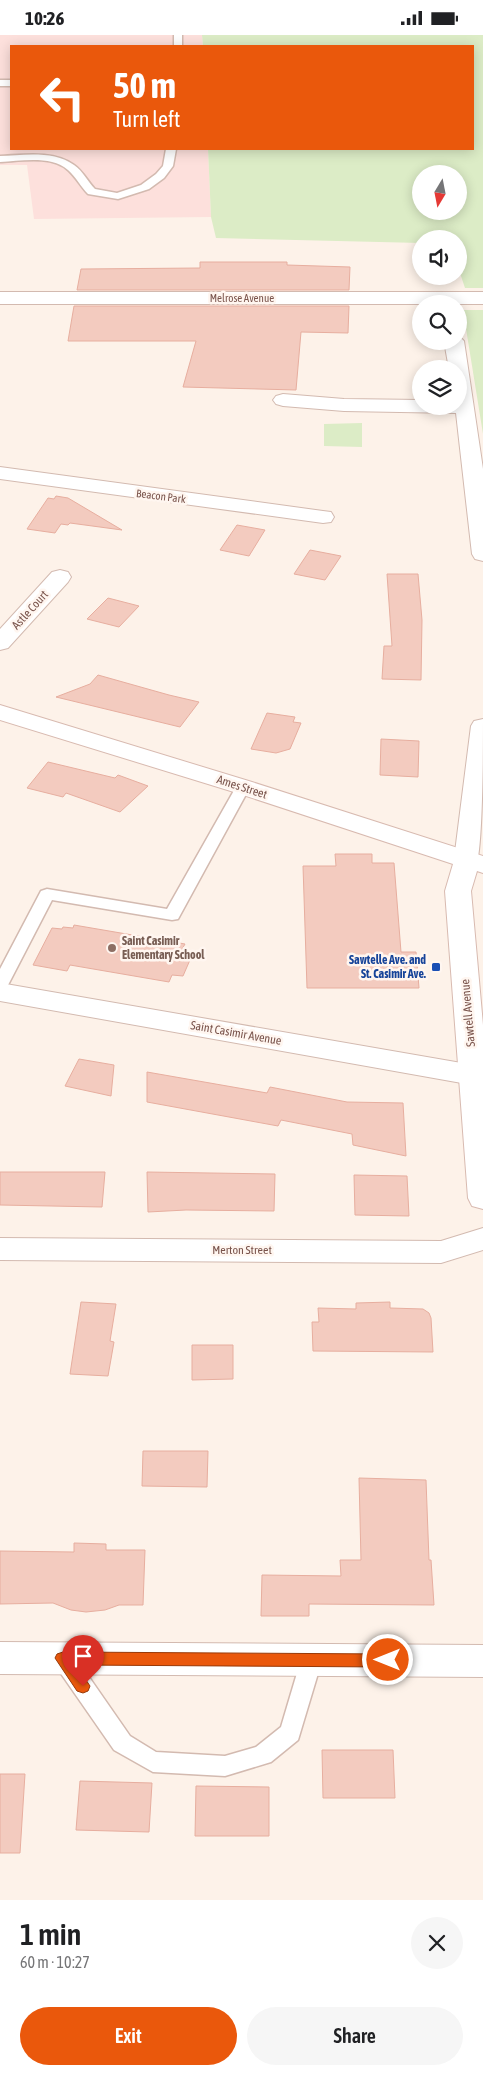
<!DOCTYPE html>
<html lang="en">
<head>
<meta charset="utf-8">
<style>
  body { margin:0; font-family:"Asap Condensed",sans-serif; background:#f6f6f6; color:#202124; height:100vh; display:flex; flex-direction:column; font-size:19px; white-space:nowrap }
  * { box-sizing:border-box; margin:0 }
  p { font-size:16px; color:#757577 }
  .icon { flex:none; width:28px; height:28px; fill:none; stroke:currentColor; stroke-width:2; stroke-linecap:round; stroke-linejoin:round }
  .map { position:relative; height:1865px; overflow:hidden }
  .side { display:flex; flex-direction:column; background:#fff; flex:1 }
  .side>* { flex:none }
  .banner { position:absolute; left:10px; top:10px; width:464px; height:105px; border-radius:0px; box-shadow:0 2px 12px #0003; background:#ea580c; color:#fff; overflow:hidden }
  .needle { width:32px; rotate:190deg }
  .tools { position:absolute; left:412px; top:130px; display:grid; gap:10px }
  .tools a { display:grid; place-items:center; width:55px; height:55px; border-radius:50%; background:#fff; box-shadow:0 2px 12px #0003; font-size:25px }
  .pin { position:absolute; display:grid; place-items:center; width:42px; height:42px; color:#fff; margin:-51px -21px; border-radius:50% 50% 50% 0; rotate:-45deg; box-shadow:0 0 5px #0007 }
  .pin .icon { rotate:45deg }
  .me { position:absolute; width:55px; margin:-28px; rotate:270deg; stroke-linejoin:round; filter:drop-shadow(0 0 4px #0008) }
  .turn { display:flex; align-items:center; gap:18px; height:105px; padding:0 20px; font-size:22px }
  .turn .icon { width:65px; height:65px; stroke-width:2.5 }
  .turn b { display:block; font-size:35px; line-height:42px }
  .round { display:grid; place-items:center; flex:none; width:52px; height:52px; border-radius:26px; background:#f6f6f6 }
  .head { display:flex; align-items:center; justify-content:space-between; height:85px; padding:0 20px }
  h1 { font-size:30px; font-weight:600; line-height:38px }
  .cta { display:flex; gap:10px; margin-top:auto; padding:10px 20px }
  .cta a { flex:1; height:58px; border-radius:30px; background:#ea580c; color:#fff; font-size:20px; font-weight:600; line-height:58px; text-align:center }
  .cta a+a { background:#f6f6f6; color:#202124 }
  .status { display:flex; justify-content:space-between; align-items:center; height:35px; padding:0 25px; background:#fff; direction:ltr }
  .status svg { height:14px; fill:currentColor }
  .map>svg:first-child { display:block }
</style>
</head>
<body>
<div class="status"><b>10:26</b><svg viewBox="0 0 49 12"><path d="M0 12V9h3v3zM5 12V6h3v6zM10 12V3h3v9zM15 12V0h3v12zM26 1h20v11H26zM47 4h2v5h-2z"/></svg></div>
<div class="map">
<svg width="483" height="1865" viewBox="0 0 483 1865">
  <rect width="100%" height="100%" fill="#fdf2e9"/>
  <!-- commercial -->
  <path fill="#fde0dc" d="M 0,0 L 202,0 L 203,11 L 11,11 L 11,114 L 208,114 L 211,182 L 34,184 L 27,130 L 0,130 Z"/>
  <!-- green -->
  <path fill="#dcecc6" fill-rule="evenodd" d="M 202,0 L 483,0 L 483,253 L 465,253 L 459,235 L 459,204 L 421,204 L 421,208 L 216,203 L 211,182 L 208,114 L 472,114 L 472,11 L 203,11 ZM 421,139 L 459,139 L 459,176 L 421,176 Z
    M 463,275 L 483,275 L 483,399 Z
    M 362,388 L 362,412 L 324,411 L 324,389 Z"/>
  <!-- building -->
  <path fill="#f3cbbf" stroke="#e7ae9f" d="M 200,227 L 287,227 L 287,230 L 350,232 L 349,255 L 77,255 L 81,234 L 200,233 Z
    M 74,271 L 349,271 L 348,298 L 301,297 L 296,355 L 183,352 L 196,306 L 68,306 Z
    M 56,461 L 68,463 L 122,495 L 70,488 L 68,490 L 61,489 L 55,498 L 27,494 L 48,463 L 54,464 Z
    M 237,490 L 265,495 L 249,521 L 220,515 Z
    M 310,515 L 341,521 L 325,545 L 294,539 Z
    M 387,539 L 418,539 L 422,585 L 421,645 L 382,644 L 384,611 L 392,611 Z
    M 108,563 L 139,571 L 119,592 L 87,584 Z
    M 98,640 L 169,660 L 199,667 L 180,692 L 56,662 L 90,649 Z
    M 267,678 L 295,682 L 293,687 L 301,688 L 290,714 L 276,718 L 251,714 Z
    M 381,704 L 419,706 L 418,742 L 380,740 Z
    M 48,727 L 115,743 L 118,740 L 148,751 L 120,777 L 66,758 L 63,762 L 27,753 Z
    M 335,819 L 372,819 L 372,828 L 394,828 L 401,917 L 416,917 L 419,953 L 307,953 L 303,831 L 336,831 Z
    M 74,890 L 185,909 L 181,916 L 193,918 L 183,941 L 172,940 L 169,947 L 70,930 L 67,936 L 33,930 L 52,893 L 62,894 L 63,892 L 73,893 Z
    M 79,1024 L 114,1030 L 111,1061 L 65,1051 Z
    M 147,1037 L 267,1058 L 270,1052 L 347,1067 L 403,1068 L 406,1121 L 353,1110 L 352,1099 L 281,1085 L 278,1091 L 147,1067 Z
    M 0,1137 L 105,1137 L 102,1172 L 0,1170 Z
    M 147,1137 L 275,1139 L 274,1176 L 186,1175 L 148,1177 Z
    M 354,1140 L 407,1141 L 409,1181 L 355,1180 Z
    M 81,1267 L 116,1269 L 110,1306 L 114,1307 L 108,1341 L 70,1339 Z
    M 390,1267 L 390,1273 L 423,1274 L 429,1278 L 431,1283 L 433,1317 L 313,1316 L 312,1287 L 319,1287 L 318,1273 L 356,1274 L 356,1268 Z
    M 192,1310 L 233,1310 L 233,1344 L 192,1345 Z
    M 143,1416 L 208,1416 L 207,1452 L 142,1451 Z
    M 359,1443 L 426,1445 L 429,1525 L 431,1525 L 434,1570 L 309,1569 L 309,1581 L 261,1581 L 262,1540 L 341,1541 L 340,1525 L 361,1525 Z
    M 74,1508 L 106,1509 L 106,1515 L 145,1515 L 143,1570 L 119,1570 L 105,1575 L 86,1577 L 71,1575 L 53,1568 L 0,1569 L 0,1516 L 74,1517 Z
    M 322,1715 L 393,1715 L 395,1763 L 323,1763 Z
    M 0,1739 L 25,1739 L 20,1818 L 0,1818 Z
    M 80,1746 L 152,1748 L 149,1797 L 76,1795 Z
    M 196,1751 L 269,1752 L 269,1801 L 195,1801 Z"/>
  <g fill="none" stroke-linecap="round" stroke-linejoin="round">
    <!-- lane casing -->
    <g stroke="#d3bab0" stroke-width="3">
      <path id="lane" d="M 174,0 L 182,0 L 182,11 L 174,11 Z
        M 0,45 L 11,45 L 11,51 L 0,51 Z
        M 166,114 L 176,114 L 173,131 L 164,143 L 149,154 L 118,164 L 88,159 C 81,152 76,142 68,135 C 51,120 21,126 0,127 L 0,121 C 23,120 54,115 74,130 C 83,136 88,147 95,154 L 117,158 L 141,150 L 156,139 L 163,131 Z
        M 243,748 L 248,749 L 250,752 L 178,884 L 172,885 L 52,865 L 8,950 L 6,954 L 0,955 L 0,934 L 41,856 L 47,854 L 167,874 L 236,752 L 238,749 Z
        M 63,1614 L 71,1616 L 130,1701 L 156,1717 L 225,1721 L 256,1712 L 281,1692 L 303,1618 L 311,1616 L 319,1618 L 322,1625 L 298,1705 L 271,1727 L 225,1741 L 153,1737 L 114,1715 L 55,1630 L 52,1623 L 55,1616 Z"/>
    </g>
    <!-- street casing -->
    <g stroke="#d3bab0" stroke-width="2">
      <path id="street" d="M 0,257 L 483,257 L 483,269 L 0,269 Z
        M 459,301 L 464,306 L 483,434 L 483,526 L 475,524 L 472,519 L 456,378 L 344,376 L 283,371 L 276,369 L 273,365 L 276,361 L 283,359 L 344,364 L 421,365 L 421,371 L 459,371 L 459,334 L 449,334 L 444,306 L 459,306 Z
        M 0,432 L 323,476 L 331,477 L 334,482 L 331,487 L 323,488 L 0,444 Z
        M 60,535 L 68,537 L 71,542 L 68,547 L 8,613 L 0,615 L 0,594 L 52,537 Z
        M 483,684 C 483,711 483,813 476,831 L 467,833 L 458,831 L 454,825 L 471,691 L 474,686 Z
        M 0,948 L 473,1030 L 483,1033 L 483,1047 L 473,1050 L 0,966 Z
        M 483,1193 L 483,1215 L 441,1228 L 0,1225 L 0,1203 L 441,1206 Z
        M 0,1607 L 483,1610 L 483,1642 L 0,1639 Z"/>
    </g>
    <!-- secondary casing -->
    <g stroke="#d8bab0" stroke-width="2">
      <path id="secondary" d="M 0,670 L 252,747 L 483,821 L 483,838 L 477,836 L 471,856 L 483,990 L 483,1174 L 472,1171 L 468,1163 L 445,856 L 453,829 L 234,757 L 0,685 Z"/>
    </g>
    <!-- lane -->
    <use href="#lane" fill="#fff" fill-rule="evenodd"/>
    <!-- street -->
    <use href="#street" fill="#fff" fill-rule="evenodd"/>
    <!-- secondary -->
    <use href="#secondary" fill="#fff" fill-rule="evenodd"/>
  </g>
  <!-- route -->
  <path fill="#ea580c" stroke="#983908" d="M 63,1617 L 388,1619 L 393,1621 L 395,1625 L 393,1630 L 388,1632 L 76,1630 L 90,1651 L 88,1656 L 83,1658 L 77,1656 L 55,1623 L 57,1619 Z"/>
  <!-- markers -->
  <circle fill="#8d6e63" stroke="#fff6f0" stroke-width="2" cx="112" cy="913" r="5"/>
  <rect fill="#1a4fb4" stroke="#fff6f0" stroke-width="2" x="431" y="927" width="10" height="10" rx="2.5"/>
  <g text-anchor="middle" stroke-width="5" stroke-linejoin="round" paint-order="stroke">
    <!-- far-street labels -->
    <g font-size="11" fill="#79534b" stroke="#fff6f0">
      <text x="242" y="267">Melrose Avenue</text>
      <text transform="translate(161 461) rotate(7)" y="4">Beacon Park</text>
    </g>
    <!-- street labels -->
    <g font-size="12" fill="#79534b" stroke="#fff6f0">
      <text transform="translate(30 575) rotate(-48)" y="4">Astle Court</text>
      <text transform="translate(242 752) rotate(18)" y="4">Ames Street</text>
      <text transform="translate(468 978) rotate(-95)" y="4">Sawtell Avenue</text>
      <text transform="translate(236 998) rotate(10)" y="4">Saint Casimir Avenue</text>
      <text x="242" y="1219">Merton Street</text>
    </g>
    <!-- education labels -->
    <g font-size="12" font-weight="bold" fill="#785e54" stroke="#fff6f0" text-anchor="start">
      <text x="122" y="910">Saint Casimir<tspan x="122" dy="14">Elementary School</tspan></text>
    </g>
    <!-- transit labels -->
    <g font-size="12" font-weight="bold" fill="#164399" stroke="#fff6f0" text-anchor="end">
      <text x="426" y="929">Sawtelle Ave. and<tspan x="426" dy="14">St. Casimir Ave.</tspan></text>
    </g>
  </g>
</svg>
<div class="tools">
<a><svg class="needle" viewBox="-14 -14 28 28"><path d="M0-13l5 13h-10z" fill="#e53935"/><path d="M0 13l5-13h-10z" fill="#757577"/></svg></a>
<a><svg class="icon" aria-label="sound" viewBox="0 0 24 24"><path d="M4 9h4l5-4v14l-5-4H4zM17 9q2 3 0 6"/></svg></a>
<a><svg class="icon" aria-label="search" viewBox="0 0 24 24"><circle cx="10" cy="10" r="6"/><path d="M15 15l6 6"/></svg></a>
<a><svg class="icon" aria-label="layers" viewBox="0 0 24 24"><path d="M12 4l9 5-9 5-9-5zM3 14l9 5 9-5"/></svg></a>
</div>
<div class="pin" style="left:83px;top:1651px;background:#d93025"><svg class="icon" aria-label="arrive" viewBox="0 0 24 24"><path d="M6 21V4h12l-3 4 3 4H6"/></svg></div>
<svg class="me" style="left:388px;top:1625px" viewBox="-20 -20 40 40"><circle r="17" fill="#ea580c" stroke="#fff" stroke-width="3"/><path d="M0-11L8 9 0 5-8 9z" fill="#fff"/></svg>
<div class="banner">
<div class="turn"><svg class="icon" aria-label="left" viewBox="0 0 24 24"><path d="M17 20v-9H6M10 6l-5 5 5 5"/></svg><div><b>50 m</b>Turn left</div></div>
</div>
</div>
<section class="side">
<div class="head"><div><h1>1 min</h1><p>60 m · 10:27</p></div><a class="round"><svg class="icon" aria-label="close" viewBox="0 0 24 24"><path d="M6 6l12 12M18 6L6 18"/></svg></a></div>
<div class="cta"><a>Exit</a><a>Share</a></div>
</section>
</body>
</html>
